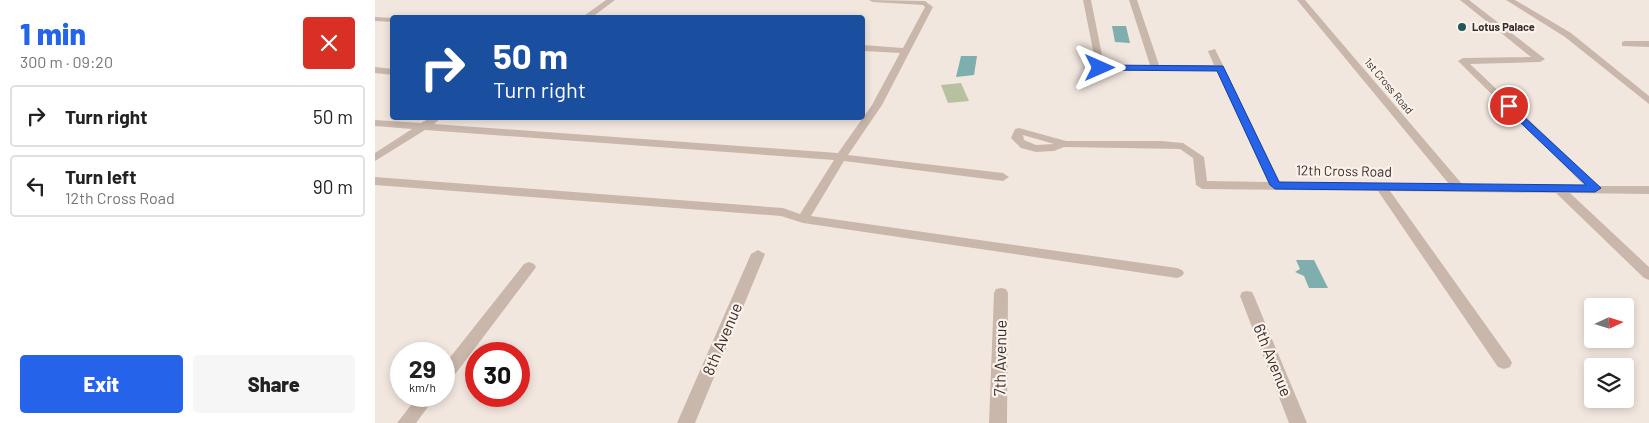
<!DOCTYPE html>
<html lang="en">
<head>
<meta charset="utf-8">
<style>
  body { margin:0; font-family:Barlow,sans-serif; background:#f6f6f6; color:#222; height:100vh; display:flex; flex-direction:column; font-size:19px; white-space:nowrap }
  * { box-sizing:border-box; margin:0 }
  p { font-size:16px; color:#767676 }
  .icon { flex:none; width:28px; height:28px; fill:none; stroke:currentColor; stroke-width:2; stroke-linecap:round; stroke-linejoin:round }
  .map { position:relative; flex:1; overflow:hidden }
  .sheet { display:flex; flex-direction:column; background:#fff; width:375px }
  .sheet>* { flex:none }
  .guide { position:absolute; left:15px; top:15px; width:475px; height:105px; border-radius:5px; box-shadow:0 2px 8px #0003; background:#1a4fa0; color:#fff; overflow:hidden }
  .needle { width:32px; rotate:86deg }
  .buttons { position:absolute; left:1209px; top:298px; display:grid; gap:10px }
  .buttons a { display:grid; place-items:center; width:50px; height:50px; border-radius:5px; background:#fff; box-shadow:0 2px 8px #0003; font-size:25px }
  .speed { position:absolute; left:15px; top:342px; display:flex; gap:10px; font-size:25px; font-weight:700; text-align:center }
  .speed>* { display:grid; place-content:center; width:65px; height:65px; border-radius:50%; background:#fff; box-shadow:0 2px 8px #0003; line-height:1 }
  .speed small { font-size:12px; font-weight:400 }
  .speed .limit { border:8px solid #d22; background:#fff; color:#111 }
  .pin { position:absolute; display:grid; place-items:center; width:42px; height:42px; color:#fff; margin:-21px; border:2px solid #fff; border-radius:50%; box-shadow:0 1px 5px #0007 }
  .me { position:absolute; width:55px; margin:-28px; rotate:90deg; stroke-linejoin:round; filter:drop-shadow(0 0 4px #0008) }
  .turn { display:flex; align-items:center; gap:18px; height:105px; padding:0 20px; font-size:22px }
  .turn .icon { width:65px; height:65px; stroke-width:2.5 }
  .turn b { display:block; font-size:35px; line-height:42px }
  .round { display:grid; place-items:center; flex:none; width:52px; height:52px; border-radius:5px; background:#f6f6f6 }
  .headline { display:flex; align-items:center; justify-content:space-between; height:85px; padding:0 20px }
  h1 { font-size:30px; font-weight:800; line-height:38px; color:#2563eb }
  .action { display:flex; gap:10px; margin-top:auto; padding:10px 20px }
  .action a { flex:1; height:58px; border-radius:5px; background:#2563eb; color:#fff; font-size:20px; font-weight:800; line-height:58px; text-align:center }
  .action a+a { background:#f6f6f6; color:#222 }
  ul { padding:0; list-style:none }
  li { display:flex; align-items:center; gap:15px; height:62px; margin:0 10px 8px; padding:0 10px; border:2px solid #e0e0e0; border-radius:5px }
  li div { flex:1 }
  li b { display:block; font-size:19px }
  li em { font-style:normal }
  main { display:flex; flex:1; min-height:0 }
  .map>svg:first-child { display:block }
</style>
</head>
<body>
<main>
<section class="sheet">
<div class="headline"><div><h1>1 min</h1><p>300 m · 09:20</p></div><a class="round" style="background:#d93025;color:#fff"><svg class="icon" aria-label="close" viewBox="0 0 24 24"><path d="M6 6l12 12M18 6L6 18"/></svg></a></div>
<ul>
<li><svg class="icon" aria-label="right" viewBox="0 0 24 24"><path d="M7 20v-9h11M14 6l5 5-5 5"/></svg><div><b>Turn right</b></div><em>50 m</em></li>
<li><svg class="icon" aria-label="left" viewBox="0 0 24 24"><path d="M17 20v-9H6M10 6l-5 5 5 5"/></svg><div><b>Turn left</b><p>12th Cross Road</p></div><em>90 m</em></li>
</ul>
<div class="action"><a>Exit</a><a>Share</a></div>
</section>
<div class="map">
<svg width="1274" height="423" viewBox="0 0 1274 423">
  <rect width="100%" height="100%" fill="#f2e7df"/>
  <!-- green -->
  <path fill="#b8c19f" d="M 586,83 L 594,101 L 573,103 L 566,85 Z"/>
  <!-- water -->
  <path fill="#7eaead" d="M 737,26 L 751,26 L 755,43 L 740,42 Z
    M 586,56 L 602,56 L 599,75 L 581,77 Z
    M 921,260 L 939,260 L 953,288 L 934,288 L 929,276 L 920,272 L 925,269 Z"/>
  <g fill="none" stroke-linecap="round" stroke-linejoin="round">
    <!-- minor -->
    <path fill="#cab7ab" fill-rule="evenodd" d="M 231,0 L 240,0 L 216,18 L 206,18 Z
      M 494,0 L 550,1 L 558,7 L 507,105 L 473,155 L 628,173 L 634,177 L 628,181 L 469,161 L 436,216 L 802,268 L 807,270 L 809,273 L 807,276 L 802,278 L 428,223 L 406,216 L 0,185 L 0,177 L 408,208 L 425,214 L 459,160 L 50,130 L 0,161 L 0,153 L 37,129 L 0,126 L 0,120 L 46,123 L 55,118 L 66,118 L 59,124 L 463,153 L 497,105 L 525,53 L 488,51 L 488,45 L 528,48 L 550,7 L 548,5 L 498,2 Z
      M 708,0 L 716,0 L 729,65 L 775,65 L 754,0 L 762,0 L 784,65 L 839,65 L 833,51 L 840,49 L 905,182 L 1074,184 L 922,0 L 930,0 L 1087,184 L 1210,186 L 1083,61 L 1088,58 L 1156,57 L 1085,0 L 1094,0 L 1170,59 L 1165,62 L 1095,64 L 1224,186 L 1274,186 L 1274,194 L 1195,193 L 1274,267 L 1274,280 L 1269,278 L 1181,193 L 1015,191 L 1135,359 L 1137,363 L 1135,367 L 1129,369 L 1123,367 L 1003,191 L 827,189 L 821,185 L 818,158 L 805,149 L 689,147 L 679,151 L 661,152 L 646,148 L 636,138 L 640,129 L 644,128 L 691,141 L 786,141 L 808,143 L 829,157 L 832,181 L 893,182 L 842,71 L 722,70 ZM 648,135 L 679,144 L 661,145 L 649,140 Z
      M 1131,0 L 1140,0 L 1196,33 L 1274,96 L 1274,104 L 1190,37 Z
      M 0,17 L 18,18 L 18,22 L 0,21 Z
      M 1250,41 L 1274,41 L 1274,47 L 1247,46 L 1247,42 Z
      M 0,67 L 18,69 L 18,75 L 0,73 Z
      M 383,250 L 390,254 L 320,423 L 302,423 L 376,254 Z
      M 154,262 L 159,264 L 161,267 L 159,270 L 75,381 L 69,382 L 69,365 L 149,264 Z
      M 626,288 L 631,289 L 633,293 L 632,423 L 614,423 L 619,293 L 621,289 Z
      M 872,291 L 877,292 L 879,296 L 932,423 L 914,423 L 865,296 L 867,292 Z
      M 43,396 L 61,396 L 41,423 L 22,423 Z"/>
  </g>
  <!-- route -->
  <path fill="#2563eb" stroke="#184099" d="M 725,65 L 848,66 L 904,182 L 1211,185 L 1130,108 L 1130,104 L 1134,103 L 1226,188 L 1220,192 L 900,189 L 895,185 L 842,71 L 722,70 L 722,66 Z"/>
  <!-- markers -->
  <circle fill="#205858" stroke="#faf2eb" stroke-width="2" cx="1087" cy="27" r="5"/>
  <g text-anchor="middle" stroke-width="4.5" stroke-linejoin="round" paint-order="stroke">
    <!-- far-poi labels -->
    <g font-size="11" font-weight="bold" fill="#382d2a" stroke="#faf2eb" text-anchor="start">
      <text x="1097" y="31">Lotus Palace</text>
    </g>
    <!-- far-street labels -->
    <g font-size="11" fill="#382d2a" stroke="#faf2eb">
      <text transform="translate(1014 86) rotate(50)" y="4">1st Cross Road</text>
    </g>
    <!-- street labels -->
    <g font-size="14" fill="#382d2a" stroke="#faf2eb">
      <text transform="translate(969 171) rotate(1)" y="5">12th Cross Road</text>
    </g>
    <!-- near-street labels -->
    <g font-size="16" fill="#382d2a" stroke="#faf2eb">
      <text transform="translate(347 339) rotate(-67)" y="6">8th Avenue</text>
      <text transform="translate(625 358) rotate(-89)" y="6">7th Avenue</text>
      <text transform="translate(898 360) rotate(68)" y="6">6th Avenue</text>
    </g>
  </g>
</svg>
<div class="buttons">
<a><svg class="needle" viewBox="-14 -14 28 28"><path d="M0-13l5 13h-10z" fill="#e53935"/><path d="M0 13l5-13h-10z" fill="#767676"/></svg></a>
<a><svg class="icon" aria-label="layers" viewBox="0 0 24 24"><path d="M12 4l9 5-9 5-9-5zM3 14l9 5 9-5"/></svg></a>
</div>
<div class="speed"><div>29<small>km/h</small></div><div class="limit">30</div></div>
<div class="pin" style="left:1134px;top:106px;background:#d93025"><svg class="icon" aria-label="arrive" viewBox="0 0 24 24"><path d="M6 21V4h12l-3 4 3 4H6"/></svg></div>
<svg class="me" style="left:725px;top:68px" viewBox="-20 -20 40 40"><path d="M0-17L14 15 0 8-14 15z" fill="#2563eb" stroke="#fff" stroke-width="4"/></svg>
<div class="guide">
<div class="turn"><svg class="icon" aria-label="right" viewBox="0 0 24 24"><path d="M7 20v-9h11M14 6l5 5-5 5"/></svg><div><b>50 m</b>Turn right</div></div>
</div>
</div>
</main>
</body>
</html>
